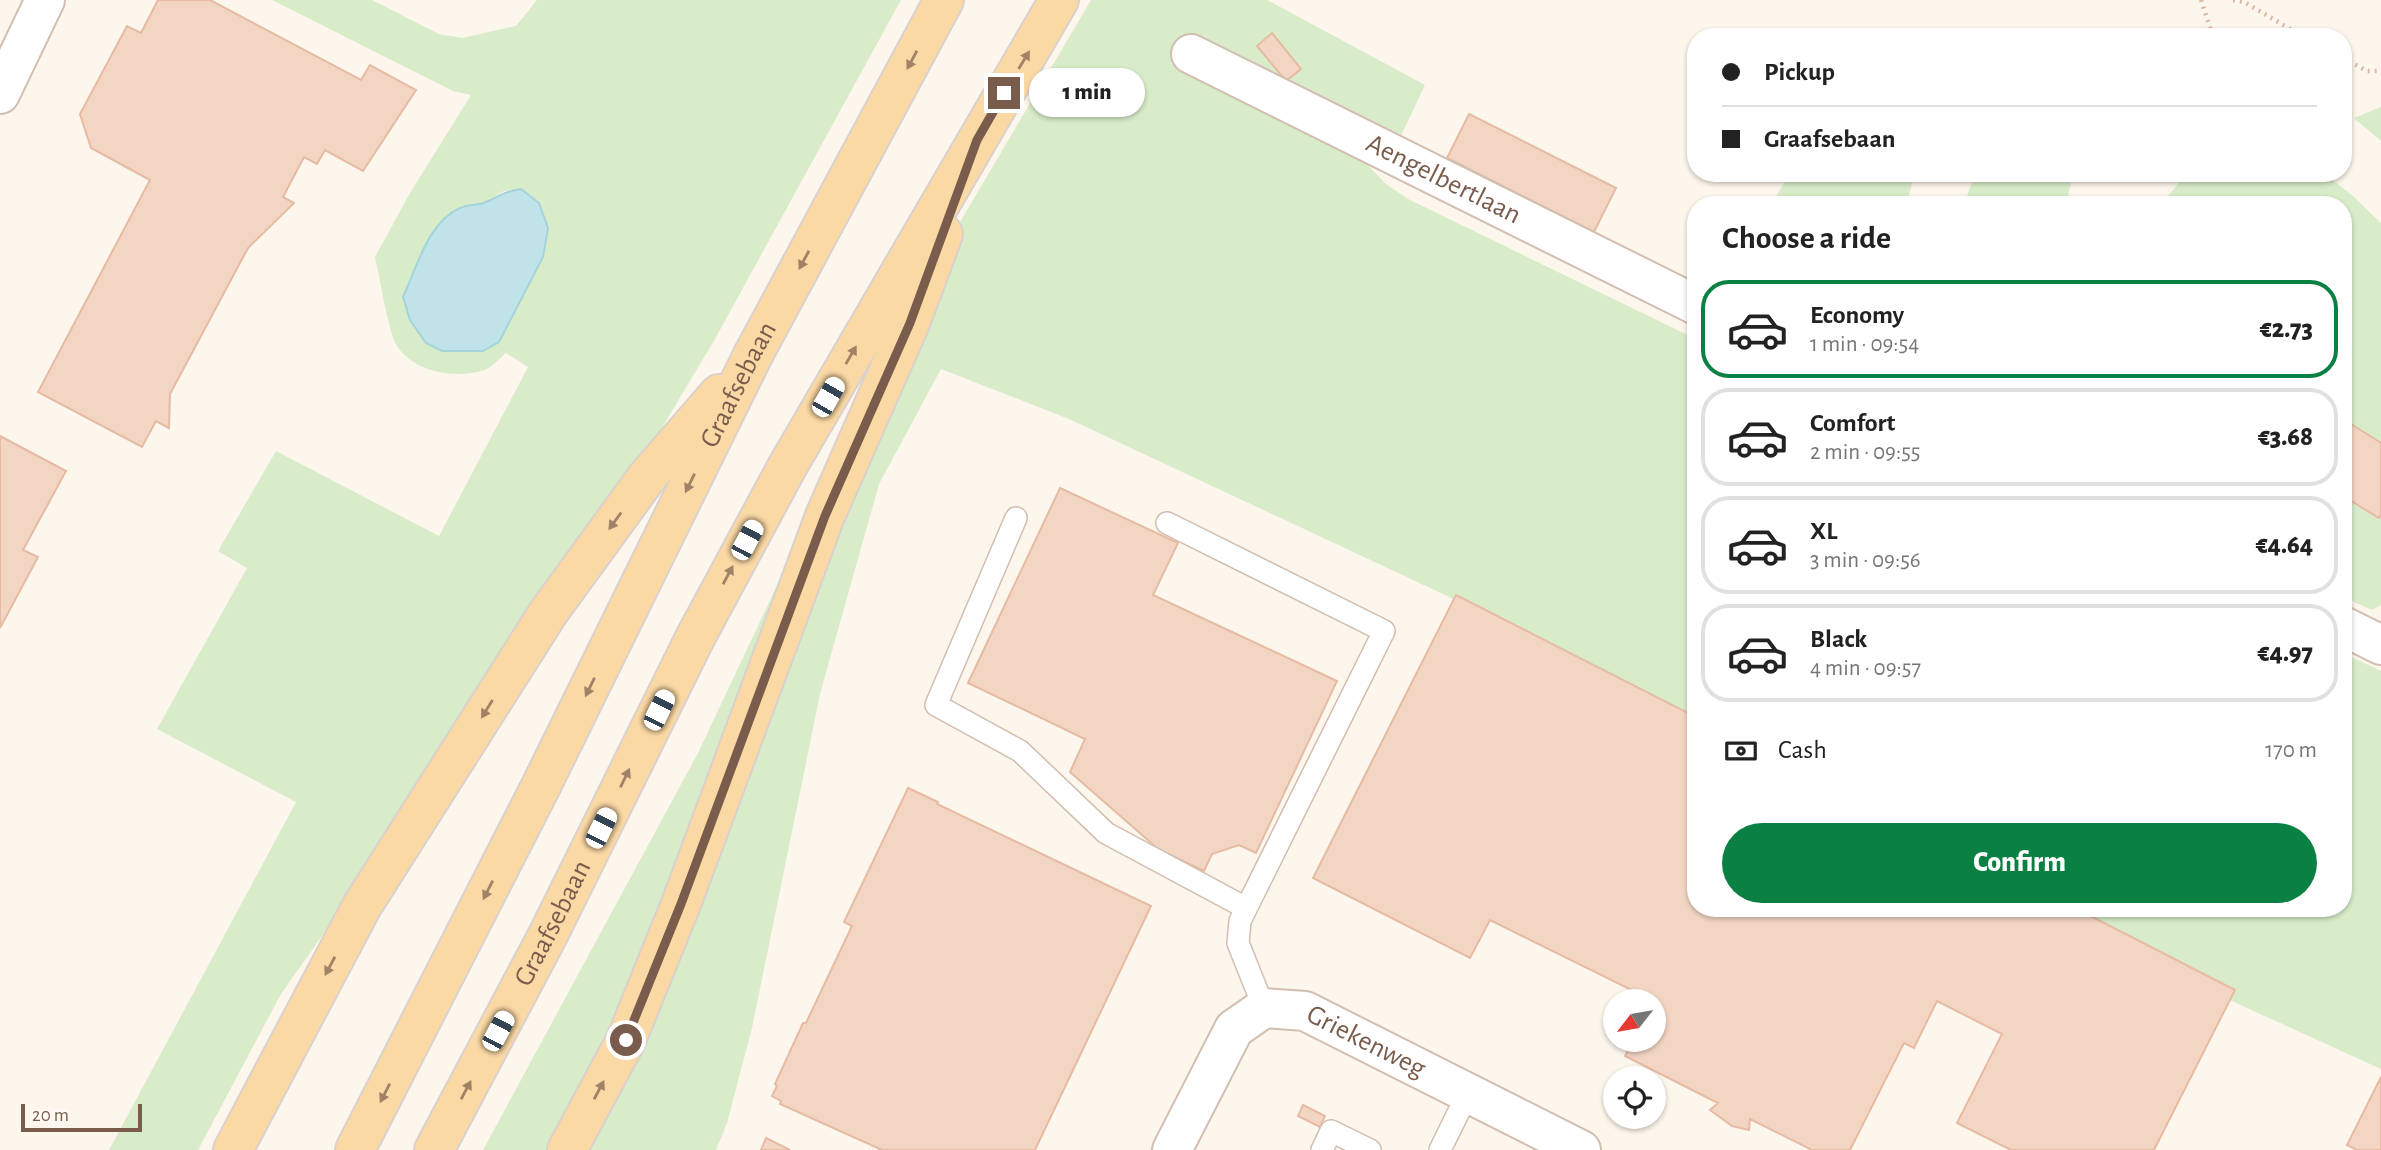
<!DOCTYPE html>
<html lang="en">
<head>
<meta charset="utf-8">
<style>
  :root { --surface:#fff; --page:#f2f2f2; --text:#222; --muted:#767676; --line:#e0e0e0; --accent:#0b8043 }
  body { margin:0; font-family:"Alegreya Sans",sans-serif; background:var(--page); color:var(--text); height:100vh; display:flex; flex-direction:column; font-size:26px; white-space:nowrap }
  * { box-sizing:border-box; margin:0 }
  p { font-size:23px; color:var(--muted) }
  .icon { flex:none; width:38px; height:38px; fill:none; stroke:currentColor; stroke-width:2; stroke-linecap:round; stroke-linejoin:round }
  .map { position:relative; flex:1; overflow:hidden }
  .side { position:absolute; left:1687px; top:196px; width:665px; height:721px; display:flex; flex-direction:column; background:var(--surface); border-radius:28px; box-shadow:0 2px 5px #0004 }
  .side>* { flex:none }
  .guide { position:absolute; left:1687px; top:28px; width:665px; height:154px; border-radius:28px; box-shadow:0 2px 5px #0004; display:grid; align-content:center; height:154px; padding:0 35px; background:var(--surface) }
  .needle { width:46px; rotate:239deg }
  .controls { position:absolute; left:1603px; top:989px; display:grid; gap:14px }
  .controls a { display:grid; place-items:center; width:63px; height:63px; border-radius:50%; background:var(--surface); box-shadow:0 2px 5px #0004; font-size:35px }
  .scale { position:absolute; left:21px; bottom:18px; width:121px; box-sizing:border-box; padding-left:7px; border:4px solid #7a5c4d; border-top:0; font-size:19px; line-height:24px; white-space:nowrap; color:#7a5c4d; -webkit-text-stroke:5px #fffaf3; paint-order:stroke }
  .end { position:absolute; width:32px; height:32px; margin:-16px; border:9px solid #7a5c4d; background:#fff; box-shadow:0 0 0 4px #fff }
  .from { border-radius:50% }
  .bubble { position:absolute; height:49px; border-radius:24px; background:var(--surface); box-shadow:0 2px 5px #0004; font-size:23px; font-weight:800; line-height:49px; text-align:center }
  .car { position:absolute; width:21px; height:42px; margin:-21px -10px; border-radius:9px; box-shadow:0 0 5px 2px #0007; background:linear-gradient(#fff 24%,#345 0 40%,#fff 0 76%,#345 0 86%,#fff 0) }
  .guide b { display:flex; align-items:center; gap:24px; height:66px; font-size:26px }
  .guide b+b { border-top:2px solid var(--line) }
  .guide i { width:18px; height:18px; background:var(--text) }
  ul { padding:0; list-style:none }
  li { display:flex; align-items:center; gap:21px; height:98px; margin:0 14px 10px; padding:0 21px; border:4px solid var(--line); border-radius:28px }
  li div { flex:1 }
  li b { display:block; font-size:26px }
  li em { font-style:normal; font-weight:800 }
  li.current { border-color:var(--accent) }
  li>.icon { width:63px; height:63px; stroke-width:1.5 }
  h2 { padding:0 35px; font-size:32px; line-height:84px }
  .pay { display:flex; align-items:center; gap:18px; height:77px; padding:0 35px; font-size:26px }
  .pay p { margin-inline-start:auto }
  .action { display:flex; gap:14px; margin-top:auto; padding:14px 35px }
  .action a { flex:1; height:80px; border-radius:42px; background:var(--accent); color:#fff; font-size:28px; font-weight:800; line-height:80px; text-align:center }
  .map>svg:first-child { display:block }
</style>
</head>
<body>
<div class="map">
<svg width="2381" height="1150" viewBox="0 0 2381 1150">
  <rect width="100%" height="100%" fill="#fdf6ec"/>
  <!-- green -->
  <path fill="#d8ecc9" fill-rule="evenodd" d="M 272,0 L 372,0 L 439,34 L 462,38 L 516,26 L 537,0 L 901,0 L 715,339 L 623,493 L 382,851 L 281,994 L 198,1150 L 109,1150 L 296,802 L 157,729 L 247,568 L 218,551 L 276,451 L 439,536 L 528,367 L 506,353 C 500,358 492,367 485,370 C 455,379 415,373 397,346 C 389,334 379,274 375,257 L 410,193 L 471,95 L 453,91 ZM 521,189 L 426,343 L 463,206 L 485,203 L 504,191 Z
    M 1091,0 L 1267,0 L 1425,85 L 1398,142 L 1185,35 L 1171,63 L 1342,148 L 1364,161 L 1386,184 L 1408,199 L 1696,339 L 1696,725 L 1445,595 L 1069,419 L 941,369 L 879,484 L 820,694 L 752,1028 L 727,1123 L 716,1150 L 483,1150 L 698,753 L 822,490 L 947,244 Z
    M 2381,107 L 2381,141 L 2354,118 Z
    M 1790,173 L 1915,173 L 1906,205 L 1771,205 Z
    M 1975,173 L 2073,173 L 2066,205 L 1964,205 Z
    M 2189,173 L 2324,173 L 2354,197 L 2381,223 L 2381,605 L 2372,610 L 2343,597 L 2343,205 L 2161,205 L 2181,180 Z
    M 2343,653 L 2381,671 L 2381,1069 L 2223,997 L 2050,908 L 2343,908 Z"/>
  <!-- water -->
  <path fill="#bfe3e8" stroke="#a5d3da" stroke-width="2" d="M 521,189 L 539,203 L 548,228 L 543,257 L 499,342 L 483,351 L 442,351 L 426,343 L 410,320 L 403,297 C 417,267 428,222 460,208 C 468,204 478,206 486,202 C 502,195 503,192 521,189 Z"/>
  <!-- building -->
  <path fill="#f3d5c3" stroke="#e6bba3" stroke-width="2" d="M 158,0 L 210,0 L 361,80 L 370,65 L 416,90 L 363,171 L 325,150 L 317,164 L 304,157 L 283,197 L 294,203 L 248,248 L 170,394 L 169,428 L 156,421 L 142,447 L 38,392 L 150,180 L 91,148 L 80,114 L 127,26 L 141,33 Z
    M 1272,33 L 1301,69 L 1286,81 L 1257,46 Z
    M 1469,114 L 1616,188 L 1594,232 L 1447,158 Z
    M 2343,419 L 2381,443 L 2381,514 L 2379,518 L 2343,496 Z
    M 0,436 L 66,471 L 23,550 L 38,557 L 0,628 Z
    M 1060,488 L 1178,543 L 1153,595 L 1337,681 L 1256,853 L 1239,845 L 1212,854 L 1204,871 L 1158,849 L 1070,772 L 1085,739 L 968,683 Z
    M 1456,595 L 1696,717 L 1696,908 L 2075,908 L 2235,990 L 2154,1150 L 2011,1150 L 1957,1123 L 2002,1034 L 1937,1001 L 1914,1048 L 1904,1043 L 1850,1150 L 1812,1150 L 1750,1119 L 1749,1130 L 1732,1126 L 1710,1110 L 1718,1103 L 1625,1056 L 1634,1040 L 1654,1040 L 1654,1001 L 1490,920 L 1470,958 L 1313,878 Z
    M 908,788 L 938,802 L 937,804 L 1151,906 L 1035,1150 L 882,1150 L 780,1104 L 781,1101 L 772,1096 L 777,1086 L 775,1084 L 803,1023 L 806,1023 L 852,926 L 844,922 Z
    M 2381,1077 L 2381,1150 L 2357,1150 L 2347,1145 Z
    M 1303,1105 L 1325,1116 L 1320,1127 L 1298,1116 Z
    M 766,1138 L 790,1150 L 761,1150 Z"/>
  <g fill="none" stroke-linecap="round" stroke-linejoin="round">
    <!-- lane casing -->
    <g stroke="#d1beb0" stroke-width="24">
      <path id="lane" d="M 1016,518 L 936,705 L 1020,751 L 1106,833 L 1246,908
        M 1167,523 L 1384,631 L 1240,921 L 1238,943 L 1264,1008
        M 1322,1150 L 1331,1131 L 1370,1150
        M 1440,1150 L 1468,1093"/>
    </g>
    <!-- street casing -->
    <g stroke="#d1beb0" stroke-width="42">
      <g id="street">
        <path id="s1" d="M 1191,54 L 1696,305"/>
        <path d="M 0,94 L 45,0"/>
        <path d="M 2343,626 L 2381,645"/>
        <path id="s2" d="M 1172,1150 L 1234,1029 L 1264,1008 L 1305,1011 L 1581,1150"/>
      </g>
    </g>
    <!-- primary casing -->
    <g stroke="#dad1cd" stroke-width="42">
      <g id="primary">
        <path d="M 233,1150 L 362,906 L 548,613 L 647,477 L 719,394"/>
        <path id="s3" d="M 355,1150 L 541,786 L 753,355 L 944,0"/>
        <path id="s4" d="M 434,1150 L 548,935 L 695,638 L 787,467 L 1059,0"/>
        <path d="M 567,1150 L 626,1040 L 681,904 L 825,516 L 910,323 L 943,234"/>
      </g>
    </g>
    <!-- path -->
    <path stroke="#d9b8a5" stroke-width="4.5" stroke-dasharray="2 5" stroke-linecap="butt" d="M 2201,0 L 2213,37
      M 2233,0 L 2244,2 L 2304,37
      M 2343,58 L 2367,71 L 2381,71"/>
    <!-- lane -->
    <use href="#lane" stroke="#fff" stroke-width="21"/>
    <!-- street -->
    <use href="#street" stroke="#fff" stroke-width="38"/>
    <!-- primary -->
    <use href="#primary" stroke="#fbd9a5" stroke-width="38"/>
  </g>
  <!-- one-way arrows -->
  <defs><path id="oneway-solid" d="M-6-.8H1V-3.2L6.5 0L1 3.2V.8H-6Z" transform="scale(1.75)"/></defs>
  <g fill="#a18267">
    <use href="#oneway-solid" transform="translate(912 60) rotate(118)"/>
    <use href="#oneway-solid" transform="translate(1024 60) rotate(-59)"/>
    <use href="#oneway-solid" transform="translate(804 260) rotate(118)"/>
    <use href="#oneway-solid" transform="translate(851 355) rotate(-60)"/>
    <use href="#oneway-solid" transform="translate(690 483) rotate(116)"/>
    <use href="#oneway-solid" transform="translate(615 521) rotate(126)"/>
    <use href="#oneway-solid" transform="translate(728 575) rotate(-62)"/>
    <use href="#oneway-solid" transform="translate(590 687) rotate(116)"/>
    <use href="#oneway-solid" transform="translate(487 709) rotate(122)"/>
    <use href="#oneway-solid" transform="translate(625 778) rotate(-64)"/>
    <use href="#oneway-solid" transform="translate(488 890) rotate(117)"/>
    <use href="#oneway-solid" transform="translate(330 966) rotate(118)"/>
    <use href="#oneway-solid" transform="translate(466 1090) rotate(-62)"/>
    <use href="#oneway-solid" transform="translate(599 1090) rotate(-62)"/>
    <use href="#oneway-solid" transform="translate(385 1093) rotate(117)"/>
  </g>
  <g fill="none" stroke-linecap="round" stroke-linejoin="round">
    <!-- route -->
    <path stroke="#7a5c4d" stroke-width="9" d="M 626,1040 L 681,904 L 825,516 L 910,323 L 977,140 L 1004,93"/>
  </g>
  <g text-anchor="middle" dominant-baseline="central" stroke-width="6" stroke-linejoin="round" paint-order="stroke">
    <!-- street labels -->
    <g font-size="28" fill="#7a5c4d" stroke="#fffaf3">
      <text stroke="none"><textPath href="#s1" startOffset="282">Aengelbertlaan</textPath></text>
      <text stroke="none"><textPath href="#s3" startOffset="856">Graafsebaan</textPath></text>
      <text stroke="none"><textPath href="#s4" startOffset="256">Graafsebaan</textPath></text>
      <text stroke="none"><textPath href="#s2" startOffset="282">Griekenweg</textPath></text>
    </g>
  </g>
</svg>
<div class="controls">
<a><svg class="needle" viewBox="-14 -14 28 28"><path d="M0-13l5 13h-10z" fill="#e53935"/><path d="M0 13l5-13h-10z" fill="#767676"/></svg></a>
<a><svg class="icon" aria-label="locate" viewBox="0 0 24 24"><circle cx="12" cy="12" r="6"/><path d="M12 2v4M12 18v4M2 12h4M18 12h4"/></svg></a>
</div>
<div class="scale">20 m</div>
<i class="end from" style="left:626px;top:1040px"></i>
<i class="end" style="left:1004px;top:93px"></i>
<div class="bubble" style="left:1029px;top:68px;width:116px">1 min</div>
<i class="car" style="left:828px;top:397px;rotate:30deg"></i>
<i class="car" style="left:747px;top:540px;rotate:28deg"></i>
<i class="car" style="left:659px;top:710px;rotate:26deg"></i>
<i class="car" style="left:601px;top:828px;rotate:26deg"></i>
<i class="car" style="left:498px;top:1031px;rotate:28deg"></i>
<div class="guide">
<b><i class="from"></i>Pickup</b>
<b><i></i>Graafsebaan</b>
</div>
<section class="side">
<h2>Choose a ride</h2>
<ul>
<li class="current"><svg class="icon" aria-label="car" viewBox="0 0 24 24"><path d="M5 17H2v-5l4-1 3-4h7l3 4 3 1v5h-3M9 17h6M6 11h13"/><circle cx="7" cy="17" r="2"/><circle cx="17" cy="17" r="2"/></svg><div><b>Economy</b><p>1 min · 09:54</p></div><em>€2.73</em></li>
<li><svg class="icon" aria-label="car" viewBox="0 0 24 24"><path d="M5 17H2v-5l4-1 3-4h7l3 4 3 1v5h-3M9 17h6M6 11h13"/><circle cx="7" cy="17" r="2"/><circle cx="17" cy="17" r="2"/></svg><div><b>Comfort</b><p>2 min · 09:55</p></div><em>€3.68</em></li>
<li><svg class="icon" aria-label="car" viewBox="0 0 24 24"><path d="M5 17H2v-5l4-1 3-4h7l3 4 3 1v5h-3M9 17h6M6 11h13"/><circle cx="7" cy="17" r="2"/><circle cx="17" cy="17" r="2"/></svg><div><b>XL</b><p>3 min · 09:56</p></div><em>€4.64</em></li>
<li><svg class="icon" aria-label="car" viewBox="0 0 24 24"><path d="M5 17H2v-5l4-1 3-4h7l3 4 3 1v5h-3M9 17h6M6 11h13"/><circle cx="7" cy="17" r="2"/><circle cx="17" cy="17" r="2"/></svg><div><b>Black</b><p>4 min · 09:57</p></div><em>€4.97</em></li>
</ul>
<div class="pay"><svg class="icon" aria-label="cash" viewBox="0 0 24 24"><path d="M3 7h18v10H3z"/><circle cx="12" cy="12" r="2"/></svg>Cash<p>170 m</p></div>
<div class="action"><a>Confirm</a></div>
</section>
</div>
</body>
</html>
